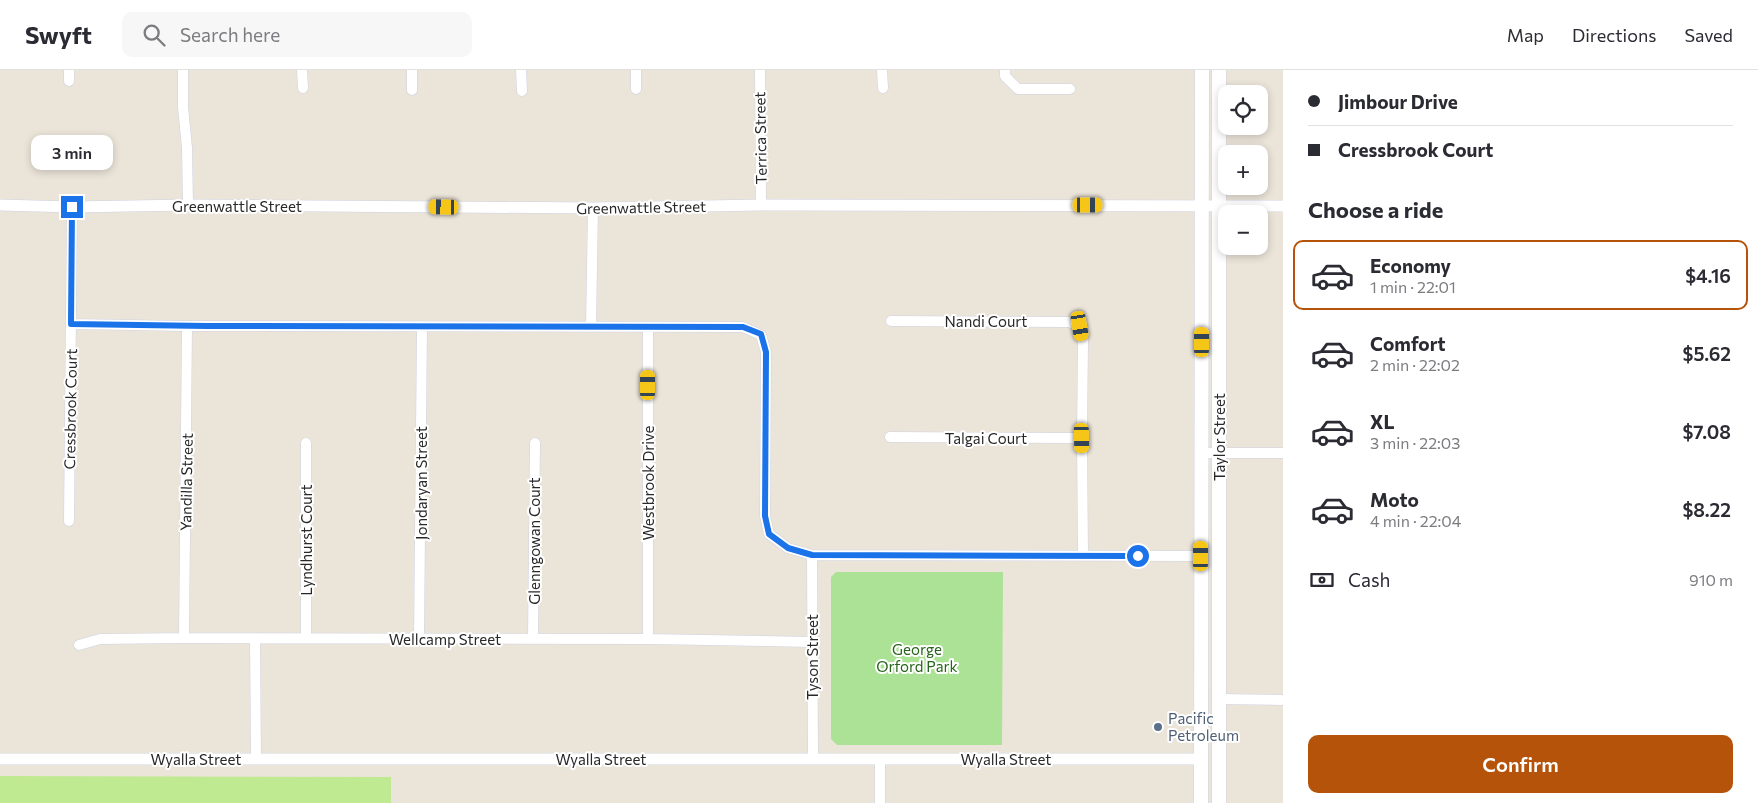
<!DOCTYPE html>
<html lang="en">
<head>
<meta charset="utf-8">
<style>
  :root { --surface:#fff; --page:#f7f7f7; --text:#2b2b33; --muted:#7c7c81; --line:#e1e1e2; --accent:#b45309 }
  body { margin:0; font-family:Commissioner,sans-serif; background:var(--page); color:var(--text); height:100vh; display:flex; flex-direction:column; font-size:19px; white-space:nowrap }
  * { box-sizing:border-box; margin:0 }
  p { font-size:16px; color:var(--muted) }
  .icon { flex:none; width:28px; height:28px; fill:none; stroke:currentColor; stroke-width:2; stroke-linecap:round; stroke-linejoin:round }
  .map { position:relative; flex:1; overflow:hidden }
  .side { display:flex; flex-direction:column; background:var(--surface); width:475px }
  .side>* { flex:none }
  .top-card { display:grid; align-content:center; height:110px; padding:0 25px; background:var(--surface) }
  .controls { position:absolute; left:1218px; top:15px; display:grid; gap:10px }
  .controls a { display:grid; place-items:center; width:50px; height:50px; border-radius:10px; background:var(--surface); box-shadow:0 2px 8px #0003; font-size:25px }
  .end { position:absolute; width:22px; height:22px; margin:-11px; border:6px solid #1a73e8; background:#fff; box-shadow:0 0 0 2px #fff }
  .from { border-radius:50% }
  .bubble { position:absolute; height:35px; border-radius:10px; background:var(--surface); box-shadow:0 2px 8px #0003; font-size:16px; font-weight:600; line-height:35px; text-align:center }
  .car { position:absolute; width:15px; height:30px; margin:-15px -8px; border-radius:6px; box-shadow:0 0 4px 1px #0007; background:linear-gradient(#f5c518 24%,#345 0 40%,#f5c518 0 76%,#345 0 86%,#f5c518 0) }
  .top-card b { display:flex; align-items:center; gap:18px; height:48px; font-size:19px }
  .top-card b+b { border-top:1px solid var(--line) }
  .top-card i { width:12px; height:12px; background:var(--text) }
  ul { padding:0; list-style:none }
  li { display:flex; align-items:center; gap:15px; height:70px; margin:0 10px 8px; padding:0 15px; border:2px solid transparent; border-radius:10px }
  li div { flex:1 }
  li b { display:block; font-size:19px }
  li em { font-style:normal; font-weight:600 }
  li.selected { border-color:var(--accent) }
  li>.icon { width:45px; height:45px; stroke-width:1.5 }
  h2 { padding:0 25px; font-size:22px; line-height:60px }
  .pay { display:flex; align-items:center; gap:12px; height:55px; padding:0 25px; font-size:19px }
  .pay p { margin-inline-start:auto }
  .primary-button { display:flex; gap:10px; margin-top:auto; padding:10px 25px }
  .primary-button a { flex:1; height:58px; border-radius:10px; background:var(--accent); color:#fff; font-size:20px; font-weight:600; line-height:58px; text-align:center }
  header { display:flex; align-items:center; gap:30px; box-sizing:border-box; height:70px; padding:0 25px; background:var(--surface); border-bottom:1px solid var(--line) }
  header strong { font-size:24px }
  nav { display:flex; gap:28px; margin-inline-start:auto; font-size:18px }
  .search { width:350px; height:45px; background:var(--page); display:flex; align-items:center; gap:12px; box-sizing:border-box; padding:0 18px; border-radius:10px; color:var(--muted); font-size:19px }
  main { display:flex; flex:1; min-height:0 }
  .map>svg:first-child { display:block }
</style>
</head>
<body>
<header>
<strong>Swyft</strong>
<div class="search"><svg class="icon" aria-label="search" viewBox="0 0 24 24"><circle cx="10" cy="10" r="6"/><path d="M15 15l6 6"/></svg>Search here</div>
<nav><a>Map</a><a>Directions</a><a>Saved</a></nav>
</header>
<main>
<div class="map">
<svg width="1283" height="733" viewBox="0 0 1283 733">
  <rect width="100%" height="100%" fill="#ebe4d9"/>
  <!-- green -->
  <path fill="#ace295" d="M 836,502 L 1003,502 L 1002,675 L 837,675 L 831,669 L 831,507 Z"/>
  <!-- pitch -->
  <path fill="#c0ea91" d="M 0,706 L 391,707 L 391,733 L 0,733 Z"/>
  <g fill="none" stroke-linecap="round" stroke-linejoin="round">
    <!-- minor casing -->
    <g stroke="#cfd2e1" stroke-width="11">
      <path id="minor" d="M 69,0 L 69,11
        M 183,0 L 183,37 L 187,78 L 188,135
        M 302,0 L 303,18
        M 412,0 L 412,20
        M 521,0 L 522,21
        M 636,0 L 636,19
        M 760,0 L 761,135
        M 882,0 L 883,18
        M 1005,0 L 1005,6 L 1018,19 L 1070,19
        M 891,251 L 1069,252 L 1080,256 L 1083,271 L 1082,368 L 1083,485
        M 71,254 L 187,256 L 743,257 L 761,265 L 766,282 L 765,446 L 769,464 L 788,478 L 812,485 L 1201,486
        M 591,256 L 593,138
        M 890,367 L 1082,368
        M 306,373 L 306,567
        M 1201,383 L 1283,383
        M 69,451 L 72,137
        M 812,485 L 813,689
        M 184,568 L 187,256
        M 255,569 L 256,689
        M 419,569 L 422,257
        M 533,569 L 535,373
        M 648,569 L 648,257
        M 79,575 L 100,569 L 184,568 L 648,569 L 812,572
        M 1220,629 L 1283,630
        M 880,733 L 880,689"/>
    </g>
    <!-- tertiary casing -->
    <g stroke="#cfd2e1" stroke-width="12">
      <path id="tertiary" d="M 0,135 L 72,137 L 188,135 L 593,138 L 761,135 L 1283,136
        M 0,689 L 1201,689"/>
    </g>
    <!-- secondary casing -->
    <g stroke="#cfd2e1" stroke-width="15">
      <path id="secondary" d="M 1219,0 L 1219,733
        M 1201,733 L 1202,0"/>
    </g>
    <!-- minor -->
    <use href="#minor" stroke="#fff" stroke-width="10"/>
    <!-- tertiary -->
    <use href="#tertiary" stroke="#fff" stroke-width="11"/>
    <!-- secondary -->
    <use href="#secondary" stroke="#fff" stroke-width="14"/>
  </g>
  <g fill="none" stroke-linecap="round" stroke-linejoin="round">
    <!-- route -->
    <path stroke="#1a73e8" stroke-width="6" d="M 72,137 L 71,254 L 207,256 L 743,257 L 761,264 L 766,282 L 765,446 L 769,464 L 788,478 L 812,485 L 1138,486"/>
  </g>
  <!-- markers -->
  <circle fill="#5c6f8a" stroke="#fff" stroke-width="2" cx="1158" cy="657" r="5"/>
  <g text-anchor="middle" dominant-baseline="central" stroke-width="4" stroke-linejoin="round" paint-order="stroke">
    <!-- street labels -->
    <g font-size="15" fill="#282828" stroke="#fff">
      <text transform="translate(760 68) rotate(-91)">Terrica Street</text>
      <text x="237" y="136">Greenwattle Street</text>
      <text transform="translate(641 137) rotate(-1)">Greenwattle Street</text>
      <text x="986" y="251">Nandi Court</text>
      <text transform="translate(70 339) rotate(-89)">Cressbrook Court</text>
      <text transform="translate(1219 367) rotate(-90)">Taylor Street</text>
      <text x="986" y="368">Talgai Court</text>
      <text transform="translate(186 412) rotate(-89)">Yandilla Street</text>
      <text transform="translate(421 413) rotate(-90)">Jondaryan Street</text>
      <text transform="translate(648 413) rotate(-90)">Westbrook Drive</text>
      <text transform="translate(306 470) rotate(-90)">Lyndhurst Court</text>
      <text transform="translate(534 471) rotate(-90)">Glenngowan Court</text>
      <text x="445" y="569">Wellcamp Street</text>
      <text transform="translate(812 587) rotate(-90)">Tyson Street</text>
      <text x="196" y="689">Wyalla Street</text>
      <text x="601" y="689">Wyalla Street</text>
      <text x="1006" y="689">Wyalla Street</text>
    </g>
    <!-- park labels -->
    <g font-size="15" fill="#266419" stroke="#fff">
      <text x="917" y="579">George<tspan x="917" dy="17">Orford Park</tspan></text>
    </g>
    <!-- service labels -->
    <g font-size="15" fill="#4e5e75" stroke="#fff" text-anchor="start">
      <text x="1168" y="648">Pacific<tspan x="1168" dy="17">Petroleum</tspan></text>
    </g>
  </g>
</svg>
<div class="controls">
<a><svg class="icon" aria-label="locate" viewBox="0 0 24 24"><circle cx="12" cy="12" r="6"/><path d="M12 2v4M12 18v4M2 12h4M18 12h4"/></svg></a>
<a>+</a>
<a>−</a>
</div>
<i class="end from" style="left:1138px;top:486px"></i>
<i class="end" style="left:72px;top:137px"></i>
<div class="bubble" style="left:31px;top:65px;width:82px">3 min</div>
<i class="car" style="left:1088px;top:135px;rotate:90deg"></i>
<i class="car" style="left:444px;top:137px;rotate:271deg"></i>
<i class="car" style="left:1080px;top:256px;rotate:170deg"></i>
<i class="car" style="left:1202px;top:272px;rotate:0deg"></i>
<i class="car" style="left:648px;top:315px;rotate:0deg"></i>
<i class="car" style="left:1082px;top:368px;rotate:179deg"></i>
<i class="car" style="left:1201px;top:486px;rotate:0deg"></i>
</div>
<section class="side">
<div class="top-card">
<b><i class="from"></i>Jimbour Drive</b>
<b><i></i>Cressbrook Court</b>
</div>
<h2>Choose a ride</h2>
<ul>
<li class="selected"><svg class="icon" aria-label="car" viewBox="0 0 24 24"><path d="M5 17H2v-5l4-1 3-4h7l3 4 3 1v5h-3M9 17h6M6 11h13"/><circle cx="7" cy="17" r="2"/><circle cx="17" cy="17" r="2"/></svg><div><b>Economy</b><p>1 min · 22:01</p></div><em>$4.16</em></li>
<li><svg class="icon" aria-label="car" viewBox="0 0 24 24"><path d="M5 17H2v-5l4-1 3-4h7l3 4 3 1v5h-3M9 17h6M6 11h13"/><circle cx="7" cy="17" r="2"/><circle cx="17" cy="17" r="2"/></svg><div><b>Comfort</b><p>2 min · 22:02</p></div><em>$5.62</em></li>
<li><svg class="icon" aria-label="car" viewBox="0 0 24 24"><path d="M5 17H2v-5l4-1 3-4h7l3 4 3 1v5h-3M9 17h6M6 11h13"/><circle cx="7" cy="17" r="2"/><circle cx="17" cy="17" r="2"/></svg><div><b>XL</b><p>3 min · 22:03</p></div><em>$7.08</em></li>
<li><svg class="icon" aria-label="car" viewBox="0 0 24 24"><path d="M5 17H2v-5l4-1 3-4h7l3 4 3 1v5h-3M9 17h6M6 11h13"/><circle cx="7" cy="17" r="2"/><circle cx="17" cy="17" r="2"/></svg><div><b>Moto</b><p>4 min · 22:04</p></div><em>$8.22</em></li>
</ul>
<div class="pay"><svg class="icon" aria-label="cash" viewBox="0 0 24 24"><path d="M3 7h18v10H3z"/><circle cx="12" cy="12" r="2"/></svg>Cash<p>910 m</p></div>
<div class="primary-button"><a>Confirm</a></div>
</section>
</main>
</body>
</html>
